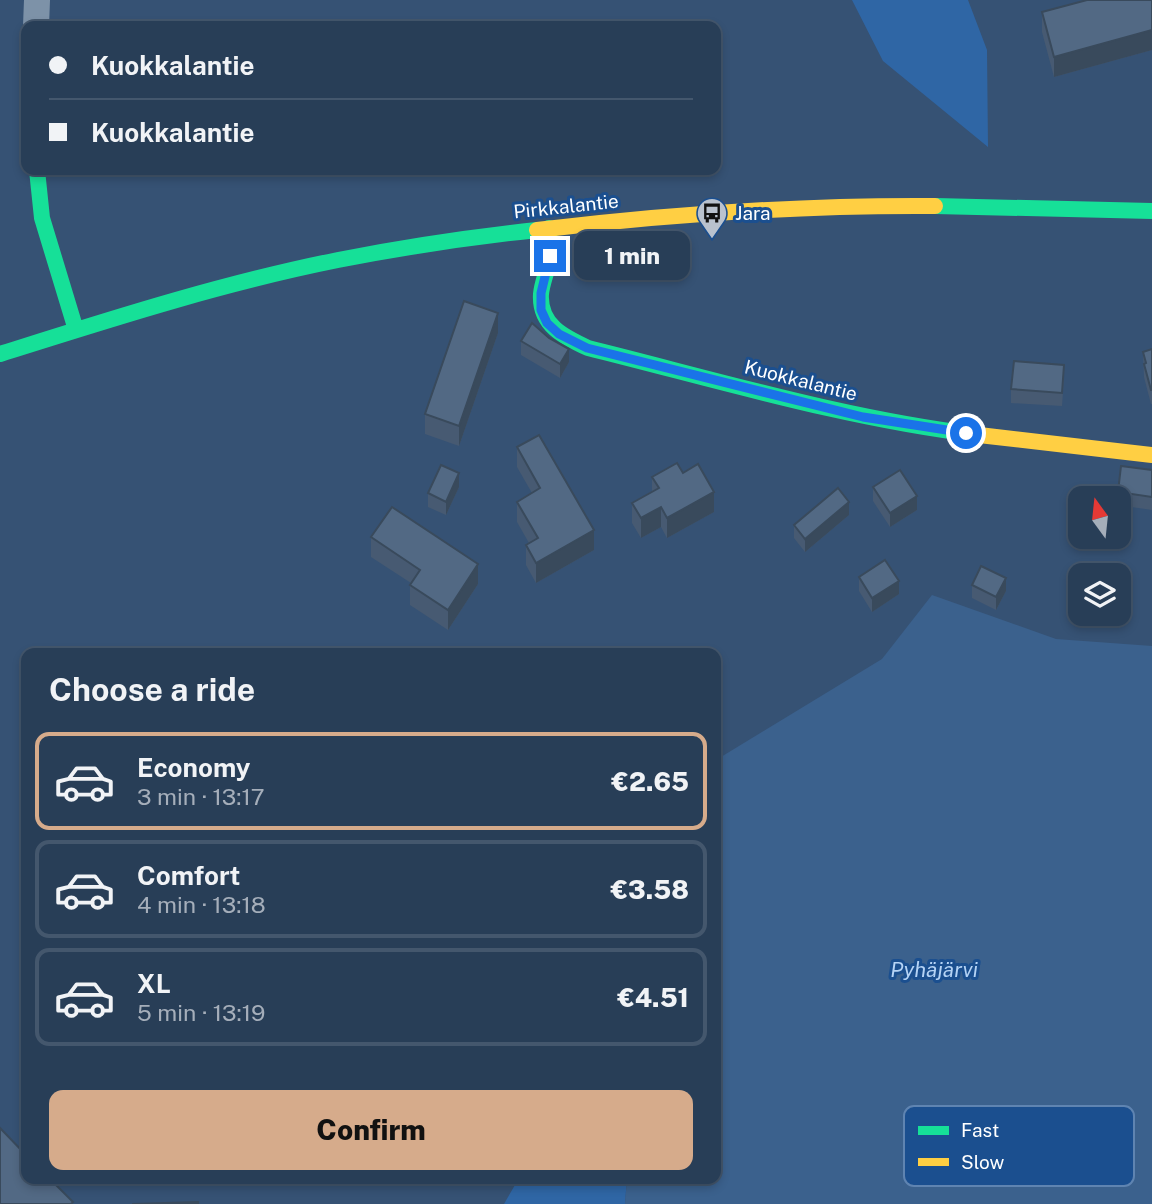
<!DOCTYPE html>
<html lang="en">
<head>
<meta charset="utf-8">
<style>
  :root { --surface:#283e57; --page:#344961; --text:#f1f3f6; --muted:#a5aeba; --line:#44576d; --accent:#d6ab8b }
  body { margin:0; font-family:"Public Sans",sans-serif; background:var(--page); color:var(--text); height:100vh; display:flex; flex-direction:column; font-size:26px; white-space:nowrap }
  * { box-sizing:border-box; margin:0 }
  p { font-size:23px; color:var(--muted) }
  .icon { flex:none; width:38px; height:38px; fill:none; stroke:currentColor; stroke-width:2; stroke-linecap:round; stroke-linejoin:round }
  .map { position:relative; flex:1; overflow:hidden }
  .side { position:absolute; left:21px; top:648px; width:700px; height:536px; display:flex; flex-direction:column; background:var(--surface); border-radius:14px; box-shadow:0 4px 10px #0003,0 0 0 2px var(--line) }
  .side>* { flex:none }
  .top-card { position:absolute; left:21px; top:21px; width:700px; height:154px; border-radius:14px; box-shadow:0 4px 10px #0003,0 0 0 2px var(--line); display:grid; align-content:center; height:154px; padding:0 28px; background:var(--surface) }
  .needle { width:46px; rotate:345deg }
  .fabs { position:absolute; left:1068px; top:486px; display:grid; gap:14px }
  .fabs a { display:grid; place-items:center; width:63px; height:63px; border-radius:14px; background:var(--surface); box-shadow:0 4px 10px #0003,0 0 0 2px var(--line); font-size:35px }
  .end { position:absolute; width:32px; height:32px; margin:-16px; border:9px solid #1a73e8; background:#fff; box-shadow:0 0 0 4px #fff }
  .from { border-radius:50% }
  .bubble { position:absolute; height:49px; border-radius:14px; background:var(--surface); box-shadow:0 4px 10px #0003,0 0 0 2px var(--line); font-size:23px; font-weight:800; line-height:49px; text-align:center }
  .top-card b { display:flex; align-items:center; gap:24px; height:66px; font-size:26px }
  .top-card b+b { border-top:2px solid var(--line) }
  .top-card i { width:18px; height:18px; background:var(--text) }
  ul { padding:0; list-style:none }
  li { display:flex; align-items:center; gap:21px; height:98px; margin:0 14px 10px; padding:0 14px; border:4px solid var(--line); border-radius:14px }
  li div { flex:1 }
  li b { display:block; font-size:26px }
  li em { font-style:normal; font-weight:800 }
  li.selected { border-color:var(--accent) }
  li>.icon { width:63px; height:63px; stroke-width:1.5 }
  h2 { padding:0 28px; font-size:32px; line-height:84px }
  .action { display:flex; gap:14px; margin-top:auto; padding:14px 28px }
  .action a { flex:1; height:80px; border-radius:14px; background:var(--accent); color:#111; font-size:28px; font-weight:800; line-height:80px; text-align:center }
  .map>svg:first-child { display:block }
</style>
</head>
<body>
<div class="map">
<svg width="1152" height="1204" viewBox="0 0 1152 1204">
  <rect width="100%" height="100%" fill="#365274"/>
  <!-- green -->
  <path fill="#2f66a5" d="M 852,0 L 968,0 L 987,50 L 988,147 L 883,61 Z
    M 519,1178 L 627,1178 L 625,1204 L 504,1204 Z"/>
  <!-- water -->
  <path fill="#3b618d" d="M 932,595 L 1056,639 L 1152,646 L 1152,1204 L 625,1204 L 627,1178 L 716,1178 L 716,760 L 882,659 Z"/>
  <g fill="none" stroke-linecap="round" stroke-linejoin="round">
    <!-- street -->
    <path stroke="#7d92a8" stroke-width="26" d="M 36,26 L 37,0"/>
    <!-- fast -->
    <path stroke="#16e098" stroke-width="16" d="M 37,170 L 42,218 L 76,330
      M 935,206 L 1152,211
      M 549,228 C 549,239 551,250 549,261 C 547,272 542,283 541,294 C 539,325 564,337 588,348 C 717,380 846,419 979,435
      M 0,354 C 111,319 223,283 338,260 C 404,247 471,237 537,230"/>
    <!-- slow -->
    <path stroke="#ffcf43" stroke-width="16" d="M 537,230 C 670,214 802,205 935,206
      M 979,435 L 1152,455"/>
  </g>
  <!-- wall -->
  <path fill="#475a72" d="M 1152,0 L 1152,50 L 1054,77 L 1042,32 L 1042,12 Z
    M 498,333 L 459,446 L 425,434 L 425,414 Z
    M 549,338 L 569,362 L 560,378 L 521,355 L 521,341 Z
    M 1152,349 L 1152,404 L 1151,404 L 1144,377 L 1143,352 Z
    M 1064,378 L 1062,406 L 1011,403 L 1011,389 Z
    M 517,447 L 594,550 L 536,583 L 526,565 L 526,545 L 529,543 L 517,522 L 517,502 L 532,493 L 517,467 Z
    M 1152,470 L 1152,510 L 1118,505 L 1118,492 Z
    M 683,473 L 714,512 L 667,538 L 661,527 L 641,538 L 632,523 L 632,503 L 652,491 L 652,477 Z
    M 459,487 L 446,515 L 428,507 L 428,493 Z
    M 873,487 L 917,510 L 890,527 L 873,501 Z
    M 849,515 L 805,552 L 794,538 L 794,525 Z
    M 371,537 L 478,584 L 448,630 L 410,605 L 410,585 L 411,583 L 371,557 Z
    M 859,577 L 899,594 L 872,612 L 859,591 Z
    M 972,585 L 1006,591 L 996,610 L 972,598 Z"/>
  <!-- shaded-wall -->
  <path fill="#394a5c" d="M 1152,30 L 1152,50 L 1054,77 L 1054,57 Z
    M 498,313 L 498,333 L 459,446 L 459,426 Z
    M 569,349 L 569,362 L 560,378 L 560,364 Z
    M 459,473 L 459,487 L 446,515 L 446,502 Z
    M 714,492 L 714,512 L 667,538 L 667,518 Z
    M 917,496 L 917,510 L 890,527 L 890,513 Z
    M 849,502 L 849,515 L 805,552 L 805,539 Z
    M 661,507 L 661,527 L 641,538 L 641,518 Z
    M 594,530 L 594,550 L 536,583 L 536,563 Z
    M 478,564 L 478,584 L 448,630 L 448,610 Z
    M 1006,578 L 1006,591 L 996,610 L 996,597 Z
    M 899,581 L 899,594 L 872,612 L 872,598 Z"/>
  <!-- building -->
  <path fill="#526984" stroke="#394a5c" stroke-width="2" d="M 1087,0 L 1152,0 L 1152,30 L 1054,57 L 1042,12 Z
    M 464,301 L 498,313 L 459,426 L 425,414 Z
    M 532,323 L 549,338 L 569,349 L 560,364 L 521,341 Z
    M 1152,349 L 1152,390 L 1151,390 L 1144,364 L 1146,363 L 1143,352 Z
    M 1014,361 L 1064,365 L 1062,393 L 1011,389 Z
    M 539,435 L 594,530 L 536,563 L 526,545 L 538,538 L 517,502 L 540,488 L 517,447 Z
    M 677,463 L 683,473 L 698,464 L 714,492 L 667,518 L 661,507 L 641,518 L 632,503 L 659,488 L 652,477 Z
    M 441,465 L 459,473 L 446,502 L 428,493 Z
    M 1121,466 L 1152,470 L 1152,497 L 1118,492 Z
    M 900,470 L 917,496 L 890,513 L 873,487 Z
    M 838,488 L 849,502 L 805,539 L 794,525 Z
    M 392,507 L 478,564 L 448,610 L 410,585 L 420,570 L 371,537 Z
    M 885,560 L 899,581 L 872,598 L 859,577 Z
    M 981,566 L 1006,578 L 996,597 L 972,585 Z
    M 0,1128 L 26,1155 L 26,1178 L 49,1178 L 73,1202 L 71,1204 L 0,1204 Z
    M 198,1202 L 198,1204 L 132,1204 Z"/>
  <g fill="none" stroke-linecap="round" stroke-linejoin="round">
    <!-- route -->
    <path stroke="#1a73e8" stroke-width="9" d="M 550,256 L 541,293 L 541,310 L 547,323 L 559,334 L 587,348 L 863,417 L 966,433"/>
  </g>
  <!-- icons -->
  <defs>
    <g id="bus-pin" transform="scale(1.575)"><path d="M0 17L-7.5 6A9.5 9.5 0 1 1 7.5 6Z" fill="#b9c2ce" stroke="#1b4f8f"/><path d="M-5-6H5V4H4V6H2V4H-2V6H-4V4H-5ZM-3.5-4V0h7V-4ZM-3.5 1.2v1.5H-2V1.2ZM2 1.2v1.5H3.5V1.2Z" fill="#111"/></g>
  </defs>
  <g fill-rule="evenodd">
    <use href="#bus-pin" x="712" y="213"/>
  </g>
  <g text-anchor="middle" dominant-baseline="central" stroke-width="6" stroke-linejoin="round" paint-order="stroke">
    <!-- street labels -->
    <g font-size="19" fill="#fff" stroke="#1b4f8f">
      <text transform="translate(566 206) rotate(-6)">Pirkkalantie</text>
      <text transform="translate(801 380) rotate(14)">Kuokkalantie</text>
    </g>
    <!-- poi labels -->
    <g font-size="19" fill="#fff" stroke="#1b4f8f" text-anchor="start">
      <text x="735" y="213">Jara</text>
    </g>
    <!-- water labels -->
    <g font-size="21" font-style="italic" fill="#b5d3f5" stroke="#1b4f8f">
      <text x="934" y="969">Pyhäjärvi</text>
    </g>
  </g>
  <!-- legend -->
  <rect x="904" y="1106" width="230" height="80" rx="10" fill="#1b4f8f" stroke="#5f84b1" stroke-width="2"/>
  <rect x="918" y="1126" width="31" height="9" fill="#16e098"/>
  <rect x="918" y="1158" width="31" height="8" fill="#ffcf43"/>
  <g font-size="19" fill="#fff">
    <text x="961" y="1137">Fast</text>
    <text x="961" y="1169">Slow</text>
  </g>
</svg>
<div class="fabs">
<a><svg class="needle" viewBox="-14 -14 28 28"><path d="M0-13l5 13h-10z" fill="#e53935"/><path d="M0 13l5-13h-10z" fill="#a5aeba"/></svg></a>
<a><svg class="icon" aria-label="layers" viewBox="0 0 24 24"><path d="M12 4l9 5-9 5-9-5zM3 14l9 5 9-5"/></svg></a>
</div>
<i class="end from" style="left:966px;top:433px"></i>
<i class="end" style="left:550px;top:256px"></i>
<div class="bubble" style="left:574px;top:231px;width:116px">1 min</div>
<div class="top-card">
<b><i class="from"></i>Kuokkalantie</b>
<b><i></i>Kuokkalantie</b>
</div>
<section class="side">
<h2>Choose a ride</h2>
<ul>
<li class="selected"><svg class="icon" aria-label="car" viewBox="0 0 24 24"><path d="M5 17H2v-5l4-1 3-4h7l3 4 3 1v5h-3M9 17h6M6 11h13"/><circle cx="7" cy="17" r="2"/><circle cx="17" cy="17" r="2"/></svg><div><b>Economy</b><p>3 min · 13:17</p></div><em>€2.65</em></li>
<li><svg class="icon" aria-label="car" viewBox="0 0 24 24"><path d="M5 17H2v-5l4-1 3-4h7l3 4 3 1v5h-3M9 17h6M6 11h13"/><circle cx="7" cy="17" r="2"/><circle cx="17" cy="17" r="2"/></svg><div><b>Comfort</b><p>4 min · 13:18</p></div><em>€3.58</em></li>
<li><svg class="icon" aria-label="car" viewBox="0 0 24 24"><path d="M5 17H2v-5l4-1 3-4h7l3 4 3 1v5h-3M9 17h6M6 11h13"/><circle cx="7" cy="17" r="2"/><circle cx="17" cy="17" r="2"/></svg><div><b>XL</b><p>5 min · 13:19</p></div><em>€4.51</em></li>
</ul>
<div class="action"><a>Confirm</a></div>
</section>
</div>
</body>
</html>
